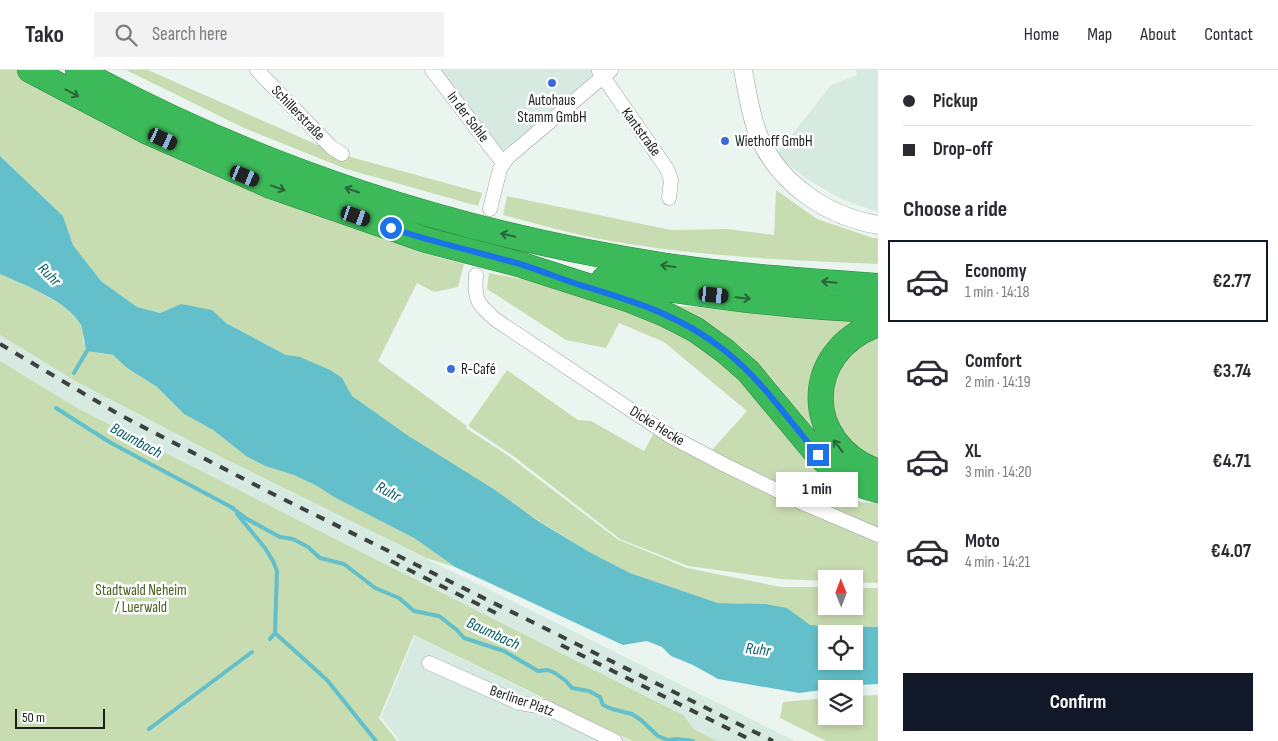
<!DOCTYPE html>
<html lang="en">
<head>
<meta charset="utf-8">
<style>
  :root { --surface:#fff; --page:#f2f2f3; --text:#2b2b33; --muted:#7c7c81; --line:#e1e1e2; --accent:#111827 }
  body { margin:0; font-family:"Sofia Sans Condensed",sans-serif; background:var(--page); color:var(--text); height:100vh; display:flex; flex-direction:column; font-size:19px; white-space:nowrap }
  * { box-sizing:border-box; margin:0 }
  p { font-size:16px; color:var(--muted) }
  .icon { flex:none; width:28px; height:28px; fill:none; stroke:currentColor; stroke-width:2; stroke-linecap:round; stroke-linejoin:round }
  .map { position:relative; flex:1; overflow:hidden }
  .details { display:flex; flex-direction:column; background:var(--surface); width:400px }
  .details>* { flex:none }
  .top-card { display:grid; align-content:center; height:110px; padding:0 25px; background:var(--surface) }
  .needle { width:32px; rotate:359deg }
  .tools { position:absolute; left:818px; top:500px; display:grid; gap:10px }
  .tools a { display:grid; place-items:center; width:45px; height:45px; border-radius:0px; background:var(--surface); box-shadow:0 2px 8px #0003; font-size:25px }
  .scale { position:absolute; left:15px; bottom:12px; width:90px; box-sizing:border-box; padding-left:5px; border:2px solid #1b1f1d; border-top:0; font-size:14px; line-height:18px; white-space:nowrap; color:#1b1f1d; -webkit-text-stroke:4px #fff; paint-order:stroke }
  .end { position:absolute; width:22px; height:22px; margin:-11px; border:6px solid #1a73e8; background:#fff; box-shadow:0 0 0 2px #fff }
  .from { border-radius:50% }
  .bubble { position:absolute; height:35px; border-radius:0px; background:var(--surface); box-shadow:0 2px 8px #0003; font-size:16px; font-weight:700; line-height:35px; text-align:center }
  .car { position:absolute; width:15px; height:30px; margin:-15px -8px; border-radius:6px; box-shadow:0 0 4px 1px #0007; background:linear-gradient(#222 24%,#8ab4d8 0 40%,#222 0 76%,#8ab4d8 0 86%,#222 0) }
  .top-card b { display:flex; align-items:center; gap:18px; height:48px; font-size:19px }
  .top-card b+b { border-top:1px solid var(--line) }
  .top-card i { width:12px; height:12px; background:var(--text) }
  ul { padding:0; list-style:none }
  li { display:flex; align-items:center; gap:15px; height:82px; margin:0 10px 8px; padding:0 15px; border:2px solid transparent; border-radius:0px }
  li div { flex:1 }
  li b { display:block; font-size:19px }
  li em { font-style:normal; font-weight:700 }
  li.on { border-color:var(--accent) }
  li>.icon { width:45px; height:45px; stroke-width:1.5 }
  h2 { padding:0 25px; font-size:22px; line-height:60px }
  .primary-button { display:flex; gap:10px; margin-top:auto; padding:10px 25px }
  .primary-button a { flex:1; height:58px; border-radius:0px; background:var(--accent); color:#fff; font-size:20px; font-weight:700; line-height:58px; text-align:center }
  header { display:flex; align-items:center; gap:30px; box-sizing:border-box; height:70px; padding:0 25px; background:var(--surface); border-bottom:1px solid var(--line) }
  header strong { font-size:24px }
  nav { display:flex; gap:28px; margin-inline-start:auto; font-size:18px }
  .search { width:350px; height:45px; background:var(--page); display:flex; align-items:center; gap:12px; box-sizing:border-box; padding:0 18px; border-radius:0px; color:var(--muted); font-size:19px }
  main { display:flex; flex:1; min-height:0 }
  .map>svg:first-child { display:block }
</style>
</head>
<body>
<header>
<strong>Tako</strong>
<div class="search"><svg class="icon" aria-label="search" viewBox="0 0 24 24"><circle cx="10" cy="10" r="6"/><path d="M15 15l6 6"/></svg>Search here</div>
<nav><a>Home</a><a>Map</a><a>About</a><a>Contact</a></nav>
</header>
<main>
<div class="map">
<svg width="878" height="671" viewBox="0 0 878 671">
  <rect width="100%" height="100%" fill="#eaf5f0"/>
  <!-- built -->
  <path fill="#d6eae1" d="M 439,0 L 601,0 L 502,82 Z
    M 856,0 L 878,0 L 878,142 L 841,129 L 807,109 L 776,85 L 831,15 L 857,5 Z
    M 0,265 L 75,311 L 221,387 L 795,671 L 717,671 L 694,659 L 683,645 L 79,339 L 0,291 Z
    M 415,566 L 630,671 L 400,671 L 381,647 Z"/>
  <!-- green -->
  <path fill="#c8dcb1" d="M 0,0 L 19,0 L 246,117 L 430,185 L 464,194 L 458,217 L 434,222 L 417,213 L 378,291 L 467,356 L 466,358 L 510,387 L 617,469 L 687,498 L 781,517 L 826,517 L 826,536 L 854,536 L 854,518 L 878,518 L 878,557 L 810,555 L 741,533 L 718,533 L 630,503 L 591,483 L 539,451 L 495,421 L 430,381 L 286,285 L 226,253 L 181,234 L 160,243 L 137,237 L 101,211 L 73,175 L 63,146 L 0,86 Z
    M 126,0 L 148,0 L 336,83 L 482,123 L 478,136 L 346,99 L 244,58 Z
    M 776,120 L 817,149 L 873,168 L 878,168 L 878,194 C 783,190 688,186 595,168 C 564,162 533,153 503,145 L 507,126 L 671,160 L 727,159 L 774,165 Z
    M 489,203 L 554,215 L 667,256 L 725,290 L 815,398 L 860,432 L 878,433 L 878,513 L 854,512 L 854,509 L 826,509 L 826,511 L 781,509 L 688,496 L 620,469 L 512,385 L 468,356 L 507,300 L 578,350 L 591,351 L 644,381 L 655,361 L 711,381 L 747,341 L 664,272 L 619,253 L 606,278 L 566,270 L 487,219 Z
    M 0,204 C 23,214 70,233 82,257 C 84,261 83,268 83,272 L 97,283 L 113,285 L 127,298 L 157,317 L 184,344 L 213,360 L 246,386 L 265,396 L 294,405 L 317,416 L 335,427 L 414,468 L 455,497 L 426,488 L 221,387 L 75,311 L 0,265 Z
    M 665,235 L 862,247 L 842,262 L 819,366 L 770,306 L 744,279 L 701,249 Z
    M 878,265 L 878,395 L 845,375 L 827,322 L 845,283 Z
    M 0,291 L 79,339 L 683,645 L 694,659 L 717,671 L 632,671 L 414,565 L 379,648 L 397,671 L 0,671 Z
    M 878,625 L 878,671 L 826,671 L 780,648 L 783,632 L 826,628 L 826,646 L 854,646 L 854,626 Z"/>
  <!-- water -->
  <path fill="#63c0cb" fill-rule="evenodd" d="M 0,86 L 63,146 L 73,175 L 101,211 L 137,237 L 160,243 L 181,234 L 212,240 L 226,253 L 286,285 L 300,287 L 330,300 L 342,308 L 352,326 L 407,365 L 495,420 L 538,451 L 591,483 L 630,503 L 718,533 L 765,534 L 787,538 L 810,555 L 878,557 L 878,614 L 860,615 L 799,623 L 718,609 L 693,595 L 671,586 L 662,577 L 647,571 L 623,575 L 455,497 L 414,468 L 334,427 L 317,416 L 294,405 L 265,396 L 246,386 L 213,360 L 184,344 L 157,317 L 127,298 L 113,285 L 87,281 C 84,274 83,259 81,255 C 66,230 26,216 0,204 ZM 826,564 L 854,564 L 854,591 L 826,591 Z"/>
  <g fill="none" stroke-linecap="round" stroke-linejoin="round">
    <!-- stream -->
    <path stroke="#63c0cb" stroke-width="4" d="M 74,303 L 88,279
      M 56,338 L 111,373 L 233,438
      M 232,438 L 247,449 L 280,467 L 293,469 L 308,477 L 320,488 L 344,494 L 375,518 L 399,528 L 414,541 L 439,546 L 457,560 L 464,568 L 504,581 L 538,601 L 548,600 L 555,603 L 566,611 L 572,618 L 589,621 L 600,627 L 603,635 L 612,639 L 632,644 L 641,650 L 658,666 L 668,670 L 678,669 L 693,671
      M 237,444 L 265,478 L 273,491 L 277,501 L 275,563 L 270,569
      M 275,563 L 327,610 L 376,671
      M 149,659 L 252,582"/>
    <!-- minor casing -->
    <g stroke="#96a09b" stroke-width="15">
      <path id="minor" d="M 257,0 L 331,77 L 342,84
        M 432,0 L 503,93
        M 599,1 L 667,99 L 671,110 L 669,128
        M 490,139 L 500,99 L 507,88 L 611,0
        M 476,205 C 474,229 477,234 496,250 L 670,366 L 725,395 L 803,433 L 878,465
        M 429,593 L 519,633 L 545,637 L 615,671"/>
    </g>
    <!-- tertiary casing -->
    <g stroke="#96a09b" stroke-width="19">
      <path id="tertiary" d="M 743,0 C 747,21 750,43 758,64 C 778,114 827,146 878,155"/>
    </g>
    <!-- motorway casing -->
    <g stroke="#308343" stroke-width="26">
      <path id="motorway" d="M 30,0 L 146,61 L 271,116 L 426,170 L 522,195 L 628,229 L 665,244 L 696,260 L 725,281 L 748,301 L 818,385 C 836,401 854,415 878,420
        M 78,0 C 257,99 459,164 661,195 C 733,206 805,211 878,216
        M 604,209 C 694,224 786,237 878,240
        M 878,254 C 801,281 802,375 878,402"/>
    </g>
    <!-- minor -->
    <use href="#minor" stroke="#fff" stroke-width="14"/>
    <!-- tertiary -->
    <use href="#tertiary" stroke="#fff" stroke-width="18"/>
    <!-- motorway -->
    <use href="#motorway" stroke="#3cb958" stroke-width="25"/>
    <!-- rail -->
    <path stroke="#3c413e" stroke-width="4" stroke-dasharray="9 9" stroke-linecap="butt" d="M 0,274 L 120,345 L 273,424 L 773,671
      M 391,491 L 496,543
      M 561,575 L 753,671"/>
  </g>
  <!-- one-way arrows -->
  <defs><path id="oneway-shaft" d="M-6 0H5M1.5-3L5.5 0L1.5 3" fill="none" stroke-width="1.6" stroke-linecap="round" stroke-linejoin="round" transform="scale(1.25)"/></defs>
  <g stroke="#2a6438">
    <use href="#oneway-shaft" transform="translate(72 23) rotate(28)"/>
    <use href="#oneway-shaft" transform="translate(278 118) rotate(20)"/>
    <use href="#oneway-shaft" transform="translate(352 120) rotate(-161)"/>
    <use href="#oneway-shaft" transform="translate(508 165) rotate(-167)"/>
    <use href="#oneway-shaft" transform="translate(668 196) rotate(-172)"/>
    <use href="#oneway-shaft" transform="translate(829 212) rotate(-175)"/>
    <use href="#oneway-shaft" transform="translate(743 228) rotate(6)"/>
    <use href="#oneway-shaft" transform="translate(838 376) rotate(-128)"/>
  </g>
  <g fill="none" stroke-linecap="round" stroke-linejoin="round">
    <!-- route -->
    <path stroke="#1a73e8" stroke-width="6" d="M 391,158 C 435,173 479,182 523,195 C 542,201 561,209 580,215 C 633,231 680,245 724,280 C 761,309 788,349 818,385"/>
  </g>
  <!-- markers -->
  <g fill="#3e69da" stroke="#fff" stroke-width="2">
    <circle cx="552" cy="13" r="5"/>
    <circle cx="725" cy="71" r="5"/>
    <circle cx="451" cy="299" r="5"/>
  </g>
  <g text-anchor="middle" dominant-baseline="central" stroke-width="5" stroke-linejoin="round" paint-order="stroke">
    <!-- poi labels -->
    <g font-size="15" fill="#1b1f1d" stroke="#fff" text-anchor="start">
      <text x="552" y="30" text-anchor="middle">Autohaus<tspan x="552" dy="17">Stamm GmbH</tspan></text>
      <text x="735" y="71">Wiethoff GmbH</text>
      <text x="461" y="299">R-Café</text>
    </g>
    <!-- street labels -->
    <g font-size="15" fill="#1b1f1d" stroke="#fff">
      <text transform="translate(298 43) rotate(46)">Schillerstraße</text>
      <text transform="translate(468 47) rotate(53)">In der Sohle</text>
      <text transform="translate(641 62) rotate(54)">Kantstraße</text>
      <text transform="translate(657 356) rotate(32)">Dicke Hecke</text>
      <text transform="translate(522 631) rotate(19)">Berliner Platz</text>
    </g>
    <!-- park labels -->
    <g font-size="15" fill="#455e1d" stroke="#fff">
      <text x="141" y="520">Stadtwald Neheim<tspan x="141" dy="17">/ Luerwald</tspan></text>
    </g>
    <!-- water labels -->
    <g font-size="16" font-style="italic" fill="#065b63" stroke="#fff">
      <text transform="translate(49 205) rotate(45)">Ruhr</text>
      <text transform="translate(136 371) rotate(29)">Baumbach</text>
      <text transform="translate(388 422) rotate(28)">Ruhr</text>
      <text transform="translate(493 564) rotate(25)">Baumbach</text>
      <text transform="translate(758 580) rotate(7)">Ruhr</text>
    </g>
  </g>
</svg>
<div class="tools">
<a><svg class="needle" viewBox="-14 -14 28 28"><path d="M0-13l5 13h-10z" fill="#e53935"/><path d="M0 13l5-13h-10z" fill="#7c7c81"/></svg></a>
<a><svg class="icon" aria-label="locate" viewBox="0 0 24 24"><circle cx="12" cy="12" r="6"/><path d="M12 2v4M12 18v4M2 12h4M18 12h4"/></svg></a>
<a><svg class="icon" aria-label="layers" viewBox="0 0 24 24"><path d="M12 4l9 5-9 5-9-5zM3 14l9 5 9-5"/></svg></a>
</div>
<div class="scale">50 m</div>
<i class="end from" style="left:391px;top:158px"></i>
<i class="end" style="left:818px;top:385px"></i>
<div class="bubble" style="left:776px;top:402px;width:82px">1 min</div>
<i class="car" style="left:163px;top:69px;rotate:115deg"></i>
<i class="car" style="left:245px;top:106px;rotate:112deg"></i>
<i class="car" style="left:356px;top:146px;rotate:109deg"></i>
<i class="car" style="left:714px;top:225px;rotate:96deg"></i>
</div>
<section class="details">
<div class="top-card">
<b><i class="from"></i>Pickup</b>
<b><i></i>Drop-off</b>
</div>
<h2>Choose a ride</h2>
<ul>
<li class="on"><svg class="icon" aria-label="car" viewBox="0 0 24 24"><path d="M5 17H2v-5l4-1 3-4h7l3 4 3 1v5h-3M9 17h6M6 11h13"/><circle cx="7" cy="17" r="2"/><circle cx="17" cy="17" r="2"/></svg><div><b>Economy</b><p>1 min · 14:18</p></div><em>€2.77</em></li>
<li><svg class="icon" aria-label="car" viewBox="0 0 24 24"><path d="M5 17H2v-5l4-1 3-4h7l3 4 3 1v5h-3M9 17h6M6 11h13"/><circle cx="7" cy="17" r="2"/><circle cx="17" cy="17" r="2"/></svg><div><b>Comfort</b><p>2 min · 14:19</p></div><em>€3.74</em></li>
<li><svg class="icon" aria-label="car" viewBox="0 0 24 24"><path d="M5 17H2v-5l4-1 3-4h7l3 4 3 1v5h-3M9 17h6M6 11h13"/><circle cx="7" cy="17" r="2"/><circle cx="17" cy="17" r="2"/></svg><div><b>XL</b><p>3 min · 14:20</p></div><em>€4.71</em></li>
<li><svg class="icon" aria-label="car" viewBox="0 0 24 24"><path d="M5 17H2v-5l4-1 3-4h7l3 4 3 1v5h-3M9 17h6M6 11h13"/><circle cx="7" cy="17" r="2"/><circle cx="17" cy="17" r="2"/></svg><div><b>Moto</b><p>4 min · 14:21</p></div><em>€4.07</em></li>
</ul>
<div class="primary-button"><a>Confirm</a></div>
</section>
</main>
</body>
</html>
